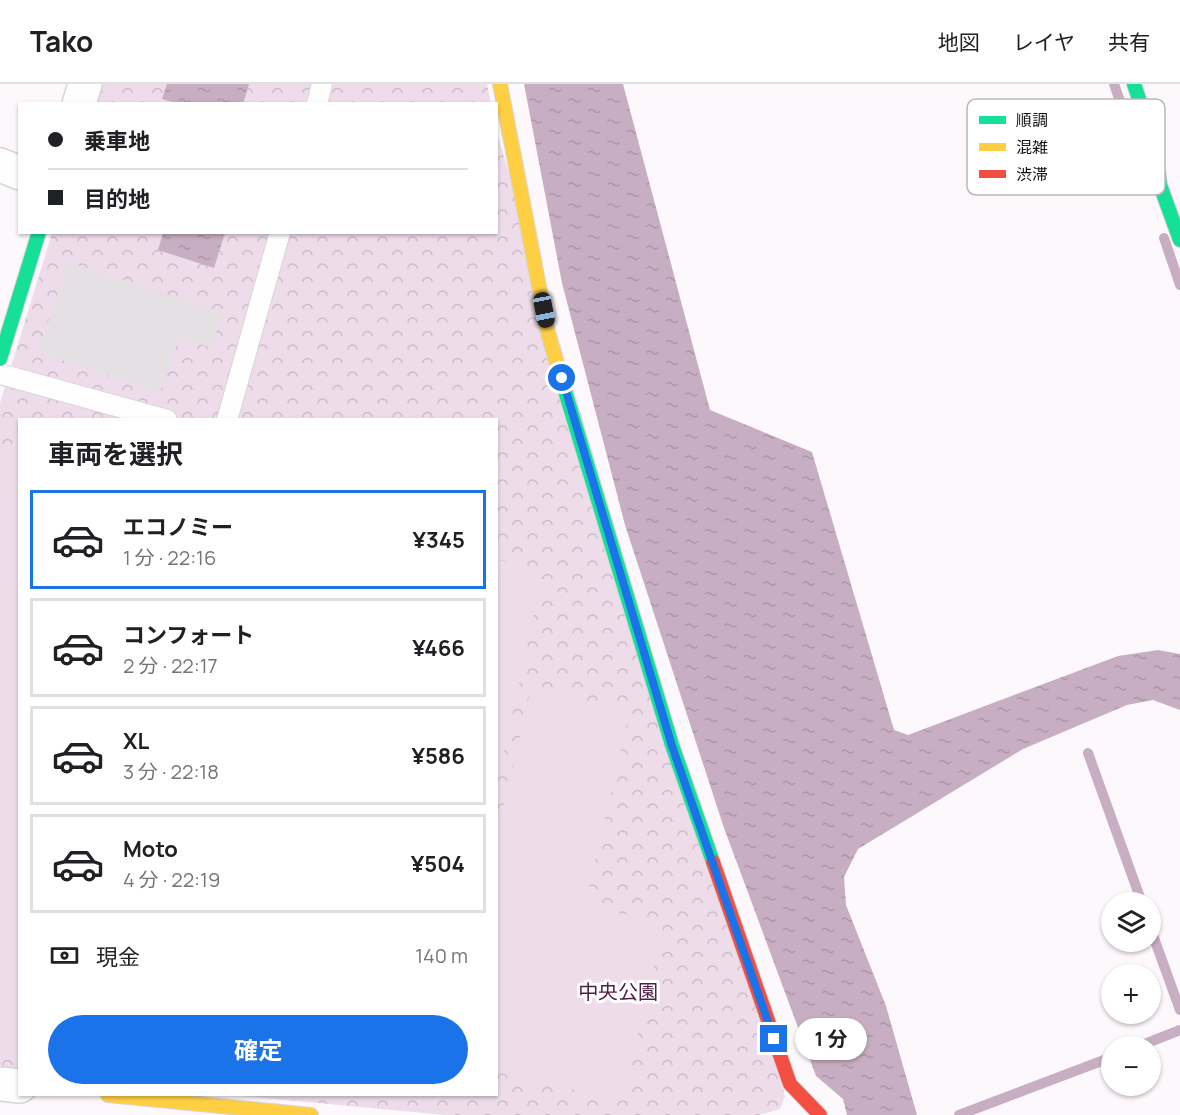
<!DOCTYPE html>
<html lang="ja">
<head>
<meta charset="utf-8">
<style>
  :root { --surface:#fff; --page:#f6f6f6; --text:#202124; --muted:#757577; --line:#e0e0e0; --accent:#1a73e8 }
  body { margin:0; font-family:Manrope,"Noto Sans JP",sans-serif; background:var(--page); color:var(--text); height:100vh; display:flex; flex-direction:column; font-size:22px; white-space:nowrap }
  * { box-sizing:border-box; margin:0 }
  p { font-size:20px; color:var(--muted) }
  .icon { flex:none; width:33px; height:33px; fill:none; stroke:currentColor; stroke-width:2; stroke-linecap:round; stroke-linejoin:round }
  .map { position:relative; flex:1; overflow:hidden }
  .sheet { position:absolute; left:18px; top:334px; width:480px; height:678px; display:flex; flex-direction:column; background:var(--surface); border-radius:0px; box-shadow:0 2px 4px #0004 }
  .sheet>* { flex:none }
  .banner { position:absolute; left:18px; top:18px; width:480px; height:132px; border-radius:0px; box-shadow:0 2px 4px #0004; display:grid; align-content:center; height:132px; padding:0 30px; background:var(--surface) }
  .buttons { position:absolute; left:1101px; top:808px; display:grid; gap:12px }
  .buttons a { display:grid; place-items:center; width:60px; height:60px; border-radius:50%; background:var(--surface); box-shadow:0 2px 4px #0004; font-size:30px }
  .end { position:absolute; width:27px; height:27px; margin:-14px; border:8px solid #1a73e8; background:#fff; box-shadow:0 0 0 3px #fff }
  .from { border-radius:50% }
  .bubble { position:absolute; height:42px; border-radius:21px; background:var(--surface); box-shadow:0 2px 4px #0004; font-size:20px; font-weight:700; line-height:42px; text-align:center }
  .car { position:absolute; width:18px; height:36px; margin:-18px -9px; border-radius:8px; box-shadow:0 0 4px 2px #0007; background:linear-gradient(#222 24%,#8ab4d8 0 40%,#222 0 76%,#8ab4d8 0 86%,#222 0) }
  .banner b { display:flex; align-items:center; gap:21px; height:57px; font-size:22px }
  .banner b+b { border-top:2px solid var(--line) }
  .banner i { width:15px; height:15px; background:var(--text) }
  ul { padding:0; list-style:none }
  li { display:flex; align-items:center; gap:18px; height:99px; margin:0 12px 9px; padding:0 18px; border:3px solid var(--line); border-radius:0px }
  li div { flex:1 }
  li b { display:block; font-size:22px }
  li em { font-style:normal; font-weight:700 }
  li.current { border-color:var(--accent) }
  li>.icon { width:54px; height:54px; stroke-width:1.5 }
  h2 { padding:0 30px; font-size:27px; line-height:72px }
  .pay { display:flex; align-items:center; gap:15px; height:66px; padding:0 30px; font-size:22px }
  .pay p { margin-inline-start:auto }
  .action { display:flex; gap:12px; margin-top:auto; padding:12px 30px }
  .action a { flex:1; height:69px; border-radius:36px; background:var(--accent); color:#fff; font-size:24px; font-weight:700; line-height:69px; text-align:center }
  header { display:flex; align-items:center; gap:36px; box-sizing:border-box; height:84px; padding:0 30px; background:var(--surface); border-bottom:2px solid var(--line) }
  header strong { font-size:28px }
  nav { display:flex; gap:33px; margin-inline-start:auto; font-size:21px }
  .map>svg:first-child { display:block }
</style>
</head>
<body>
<header>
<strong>Tako</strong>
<nav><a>地図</a><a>レイヤ</a><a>共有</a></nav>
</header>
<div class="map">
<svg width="1180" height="1031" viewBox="0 0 1180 1031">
  <defs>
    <pattern id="park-crowns" width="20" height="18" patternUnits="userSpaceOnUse" patternTransform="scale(1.5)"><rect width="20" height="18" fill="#eedcea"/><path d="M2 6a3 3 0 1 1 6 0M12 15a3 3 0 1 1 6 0" fill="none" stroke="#cbbcc8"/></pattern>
    <pattern id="water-ripples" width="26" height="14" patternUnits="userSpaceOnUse" patternTransform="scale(1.5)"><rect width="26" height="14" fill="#c8aec2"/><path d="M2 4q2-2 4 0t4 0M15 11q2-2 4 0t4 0" fill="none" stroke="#ab95a6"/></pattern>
  </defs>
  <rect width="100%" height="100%" fill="#fcf8fb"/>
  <!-- park -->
  <path fill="url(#park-crowns)" d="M 98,0 L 487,0 L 491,20 L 92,20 Z
    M 497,49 L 785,1012 L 780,1025 L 759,1031 L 445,1031 L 232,1011 L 496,1011 L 496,336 L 20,336 L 19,991 L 0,989 L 0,319 L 52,149 L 496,148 Z"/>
  <!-- pitch -->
  <path fill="#eedcea" d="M 19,358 L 19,976 L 0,974 L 0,388 L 5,366 Z
    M 497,475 L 543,489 L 497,702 L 496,475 Z
    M 531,604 L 630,626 L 585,821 L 664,839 L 622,1017 L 497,988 L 497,753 Z"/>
  <!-- water -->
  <path fill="url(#water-ripples)" d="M 167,0 L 249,0 L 243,20 L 177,19 L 162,15 Z
    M 524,0 L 623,0 L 710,326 L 812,368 L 894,646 L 908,651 L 1118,572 L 1158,566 L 1180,570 L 1180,626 L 1153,616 L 1127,621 L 1023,665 L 858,765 L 844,793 L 846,821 L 886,922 L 917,1031 L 847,1031 L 843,1015 L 816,992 L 724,744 L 625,441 L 562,199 Z
    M 163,149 L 163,148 L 225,149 L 214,184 L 158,166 Z"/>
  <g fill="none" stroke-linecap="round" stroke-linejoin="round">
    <!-- stream -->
    <path stroke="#c8aec2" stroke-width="10" d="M 1114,0 L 1138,69 L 1143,91
      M 1164,154 L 1180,201
      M 1088,669 L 1142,819
      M 1150,843 L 1180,926
      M 1137,963 L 1180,946
      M 959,1031 L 1112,973"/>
  </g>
  <!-- building -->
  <path fill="#e4e0e3" d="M 68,178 L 223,229 L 211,264 L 179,253 L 160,309 L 38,268 Z"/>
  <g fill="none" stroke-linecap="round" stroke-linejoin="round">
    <!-- lane casing -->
    <g stroke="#d8d4d7" stroke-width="22">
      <path id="lane" d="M 317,20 L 322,0
        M 0,290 L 167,336
        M 227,336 L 280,148"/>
    </g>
    <!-- street casing -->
    <g stroke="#d8d4d7" stroke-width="36">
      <path id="street" d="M 79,20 L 85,0
        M 0,81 L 20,89
        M 0,1000 L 20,1002"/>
    </g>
    <!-- fast casing -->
    <g stroke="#d8d4d7" stroke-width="16">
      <path id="fast" d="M 1134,0 L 1155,63 L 1160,101 L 1180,156
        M 0,275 L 39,148
        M 562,297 L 672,661 L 713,778"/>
    </g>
    <!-- slow casing -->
    <g stroke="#d8d4d7" stroke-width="16">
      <path id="slow" d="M 500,0 L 548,249 L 562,297
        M 108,1011 L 311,1031"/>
    </g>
    <!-- jam casing -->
    <g stroke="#d8d4d7" stroke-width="16">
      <path id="jam" d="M 713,778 L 790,1000 L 820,1031"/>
    </g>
    <!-- lane -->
    <use href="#lane" stroke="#fffefe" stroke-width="20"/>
    <!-- street -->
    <use href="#street" stroke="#fffefe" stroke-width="33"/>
    <!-- fast -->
    <use href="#fast" stroke="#16e098" stroke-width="14"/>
    <!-- slow -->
    <use href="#slow" stroke="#ffcf43" stroke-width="14"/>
    <!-- jam -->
    <use href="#jam" stroke="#f24e42" stroke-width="14"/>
  </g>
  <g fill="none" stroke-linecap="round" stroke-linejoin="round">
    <!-- route -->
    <path stroke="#1a73e8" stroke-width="8" d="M 562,294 L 672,662 L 774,955"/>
  </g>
  <g text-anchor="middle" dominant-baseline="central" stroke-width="6" stroke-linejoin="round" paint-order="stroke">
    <!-- park labels -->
    <g font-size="20" fill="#4f2148" stroke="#fff">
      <text x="618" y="907">中央公園</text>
    </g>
  </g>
  <!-- legend -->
  <rect x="967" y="15" width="198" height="96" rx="9" fill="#fff" stroke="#b9b8b8" stroke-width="1.5"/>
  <rect x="979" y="32" width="27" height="8" fill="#16e098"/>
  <rect x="979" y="59" width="27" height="8" fill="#ffcf43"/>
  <rect x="979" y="86" width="27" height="8" fill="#f24e42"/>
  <g font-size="16" fill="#151214">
    <text x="1016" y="42">順調</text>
    <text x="1016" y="69">混雑</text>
    <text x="1016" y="96">渋滞</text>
  </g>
</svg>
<div class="buttons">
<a><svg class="icon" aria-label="layers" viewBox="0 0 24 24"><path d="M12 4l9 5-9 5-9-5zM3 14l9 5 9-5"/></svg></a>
<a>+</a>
<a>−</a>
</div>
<i class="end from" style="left:562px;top:294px"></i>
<i class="end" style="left:774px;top:955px"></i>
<div class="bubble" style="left:795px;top:934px;width:72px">1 分</div>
<i class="car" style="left:544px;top:226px;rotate:169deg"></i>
<div class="banner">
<b><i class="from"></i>乗車地</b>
<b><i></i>目的地</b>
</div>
<section class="sheet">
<h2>車両を選択</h2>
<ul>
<li class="current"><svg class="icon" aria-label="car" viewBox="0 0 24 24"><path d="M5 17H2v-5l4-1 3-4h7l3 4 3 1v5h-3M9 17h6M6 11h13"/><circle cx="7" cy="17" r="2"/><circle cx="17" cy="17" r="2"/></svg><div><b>エコノミー</b><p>1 分 · 22:16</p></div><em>¥345</em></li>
<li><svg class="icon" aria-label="car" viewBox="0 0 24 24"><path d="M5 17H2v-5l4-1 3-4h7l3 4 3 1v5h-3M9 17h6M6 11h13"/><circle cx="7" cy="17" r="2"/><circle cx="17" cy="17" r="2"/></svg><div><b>コンフォート</b><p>2 分 · 22:17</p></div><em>¥466</em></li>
<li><svg class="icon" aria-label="car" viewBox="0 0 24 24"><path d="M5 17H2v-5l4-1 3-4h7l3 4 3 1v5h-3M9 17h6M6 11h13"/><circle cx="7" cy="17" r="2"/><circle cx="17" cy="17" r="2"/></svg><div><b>XL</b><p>3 分 · 22:18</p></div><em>¥586</em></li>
<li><svg class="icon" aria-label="car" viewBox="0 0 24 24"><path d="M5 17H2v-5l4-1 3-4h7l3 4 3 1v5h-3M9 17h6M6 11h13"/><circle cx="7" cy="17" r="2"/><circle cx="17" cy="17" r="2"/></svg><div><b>Moto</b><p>4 分 · 22:19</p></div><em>¥504</em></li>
</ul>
<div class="pay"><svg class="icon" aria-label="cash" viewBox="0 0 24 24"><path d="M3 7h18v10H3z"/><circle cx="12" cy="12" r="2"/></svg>現金<p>140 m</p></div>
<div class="action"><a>確定</a></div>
</section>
</div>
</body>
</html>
